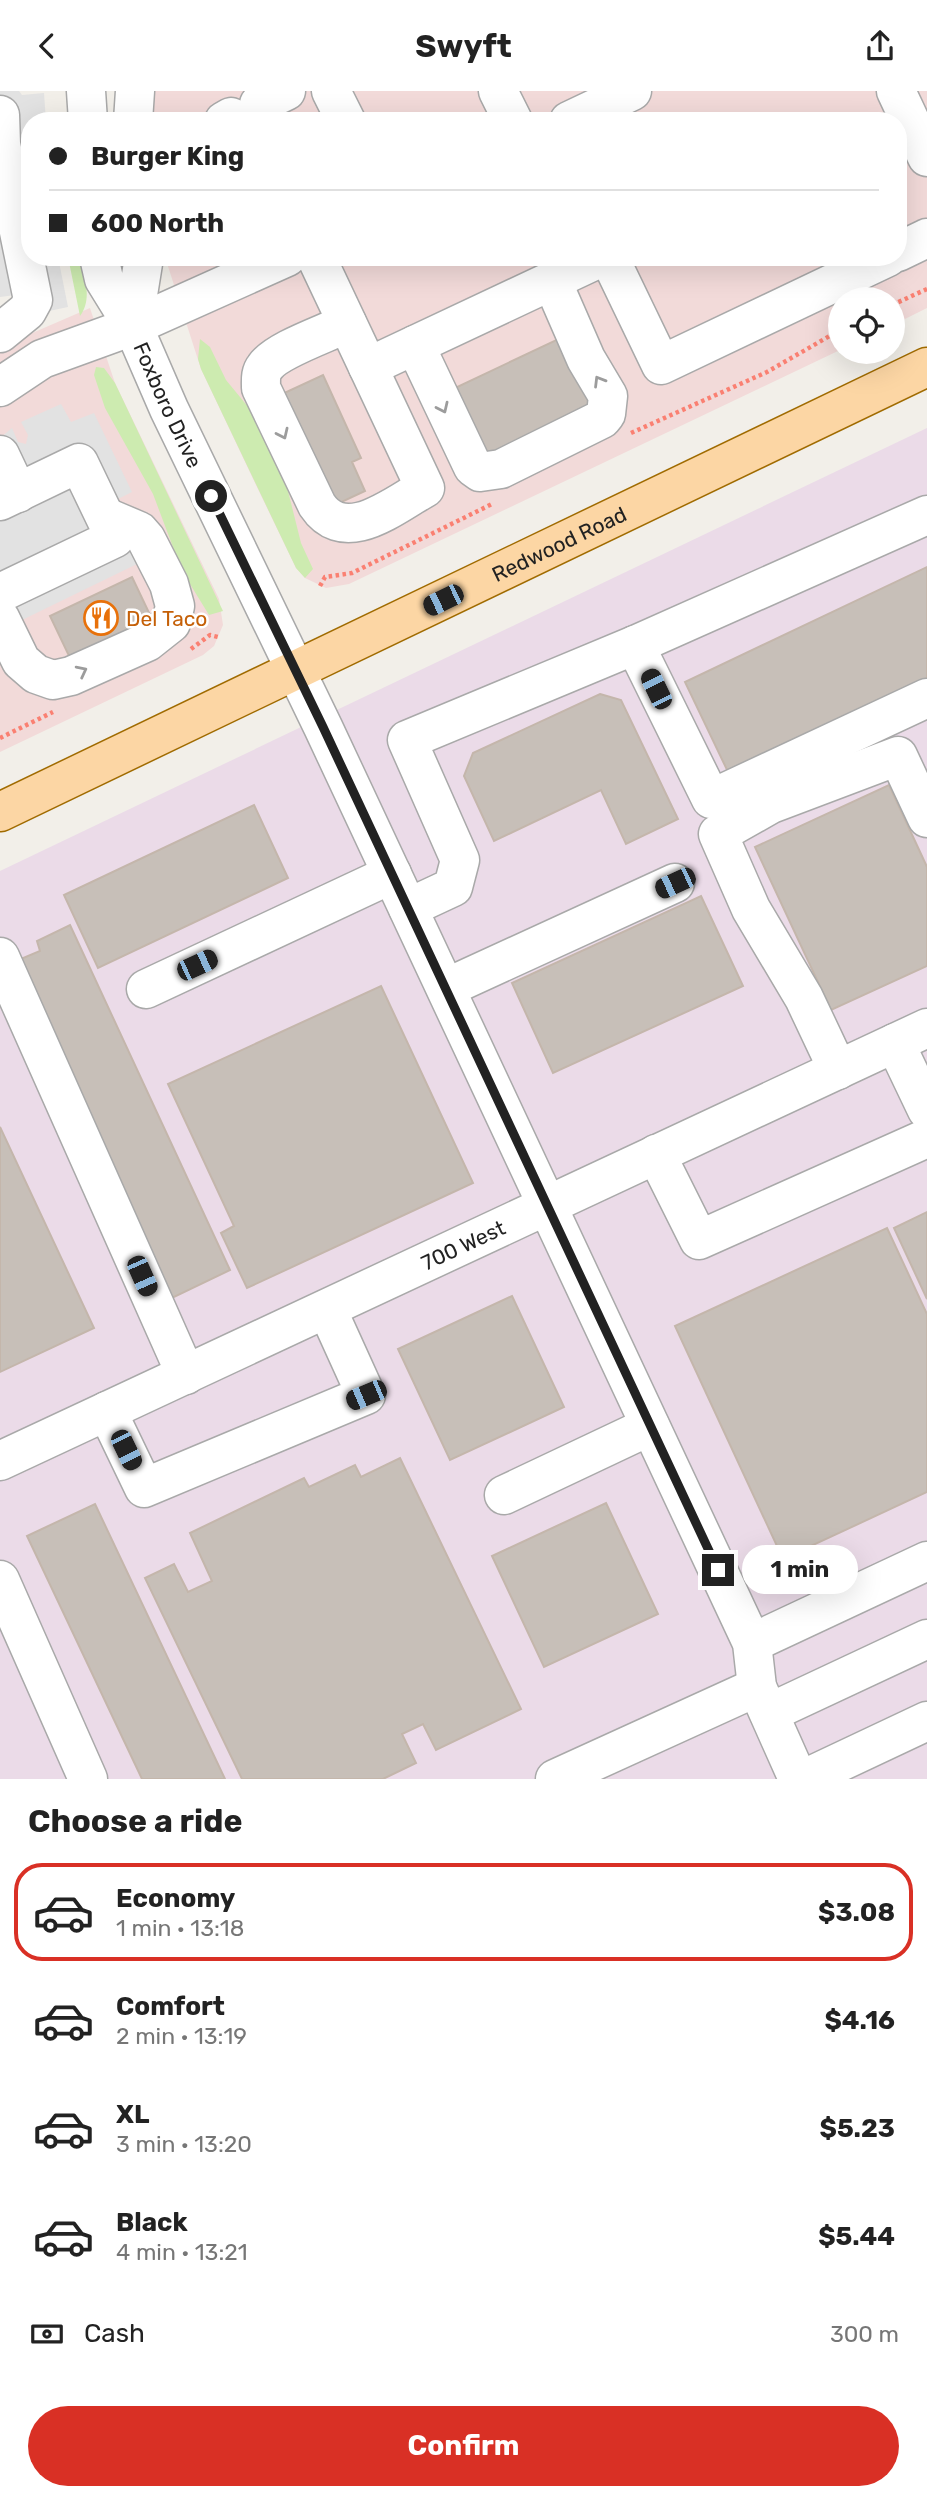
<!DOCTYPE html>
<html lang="en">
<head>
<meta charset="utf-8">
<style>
  :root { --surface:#fff; --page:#f6f6f6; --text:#222; --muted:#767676; --line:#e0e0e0; --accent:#d93025 }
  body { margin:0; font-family:Rubik,sans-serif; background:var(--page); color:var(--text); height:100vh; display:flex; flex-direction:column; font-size:26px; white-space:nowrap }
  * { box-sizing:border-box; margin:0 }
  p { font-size:23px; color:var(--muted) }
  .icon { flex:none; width:38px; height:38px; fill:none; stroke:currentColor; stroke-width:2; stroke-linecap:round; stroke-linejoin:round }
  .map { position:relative; height:1688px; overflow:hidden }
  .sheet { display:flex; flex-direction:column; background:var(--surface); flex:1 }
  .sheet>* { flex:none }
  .top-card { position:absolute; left:21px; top:21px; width:886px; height:154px; border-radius:28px; box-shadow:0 7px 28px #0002; display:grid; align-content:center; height:154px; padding:0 28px; background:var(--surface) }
  .buttons { position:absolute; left:828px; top:196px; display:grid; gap:14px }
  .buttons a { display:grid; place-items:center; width:77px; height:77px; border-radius:50%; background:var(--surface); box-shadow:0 7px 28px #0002; font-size:35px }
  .end { position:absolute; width:32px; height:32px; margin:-16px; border:9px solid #222; background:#fff; box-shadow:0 0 0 4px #fff }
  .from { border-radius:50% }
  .bubble { position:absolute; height:49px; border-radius:24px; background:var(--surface); box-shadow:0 7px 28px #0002; font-size:23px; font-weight:700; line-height:49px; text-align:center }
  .car { position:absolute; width:21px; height:42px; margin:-21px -10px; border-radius:9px; box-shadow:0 0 5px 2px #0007; background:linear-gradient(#222 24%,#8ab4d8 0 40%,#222 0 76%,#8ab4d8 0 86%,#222 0) }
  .top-card b { display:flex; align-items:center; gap:24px; height:66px; font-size:26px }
  .top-card b+b { border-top:2px solid var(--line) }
  .top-card i { width:18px; height:18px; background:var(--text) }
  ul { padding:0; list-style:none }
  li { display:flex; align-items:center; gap:21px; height:98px; margin:0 14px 10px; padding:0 14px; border:4px solid transparent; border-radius:28px }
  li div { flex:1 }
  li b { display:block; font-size:26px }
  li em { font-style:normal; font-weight:700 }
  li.on { border-color:var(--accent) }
  li>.icon { width:63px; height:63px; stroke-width:1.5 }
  h2 { padding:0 28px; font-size:32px; line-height:84px }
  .pay { display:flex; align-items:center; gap:18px; height:77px; padding:0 28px; font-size:26px }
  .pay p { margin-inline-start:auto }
  .button { display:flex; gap:14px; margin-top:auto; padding:14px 28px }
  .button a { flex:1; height:80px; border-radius:42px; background:var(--accent); color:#fff; font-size:28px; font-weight:700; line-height:80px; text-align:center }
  header { display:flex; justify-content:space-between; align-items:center; height:91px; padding:0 28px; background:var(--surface); font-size:32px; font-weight:700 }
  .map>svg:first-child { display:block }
</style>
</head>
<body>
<header><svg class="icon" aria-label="back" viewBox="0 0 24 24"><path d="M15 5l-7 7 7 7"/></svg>Swyft<svg class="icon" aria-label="share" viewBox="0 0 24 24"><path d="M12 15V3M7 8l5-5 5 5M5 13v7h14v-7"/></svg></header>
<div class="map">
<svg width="927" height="1688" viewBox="0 0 927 1688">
  <rect width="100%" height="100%" fill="#f2efe9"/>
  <!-- commercial -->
  <path fill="#f2dad9" d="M 150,0 L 927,0 L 927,217 L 893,234 L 892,208 L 840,208 L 840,259 L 349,493 L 326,497 L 305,487 L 296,477 L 256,394 L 201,278 L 165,166 L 898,166 L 898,30 L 151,30 Z
    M 90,217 L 115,292 L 219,508 L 223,534 L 214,555 L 203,564 L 0,661 L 0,256 Z"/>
  <!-- industrial -->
  <path fill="#ebdbe8" d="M 927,337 L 927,1688 L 0,1688 L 0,780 Z"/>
  <!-- grass -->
  <path fill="#cdebb0" d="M 68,166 L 80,166 C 84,186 93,207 80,225 Z
    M 200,248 L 210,256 L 226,289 L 254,323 L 286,392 L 301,452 L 313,478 L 305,487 L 296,477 L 201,278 L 198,268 Z
    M 96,276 L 104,277 L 115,292 L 223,520 L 209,524 L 182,480 L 153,403 L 105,317 L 94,284 Z"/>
  <!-- parking -->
  <path fill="#e2e2e2" d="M 0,0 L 19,0 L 22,4 L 44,2 L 46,30 L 30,30 L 30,166 L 58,166 L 68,216 L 49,220 L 15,204 L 0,206 Z
    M 61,313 L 71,331 L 94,322 L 132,401 L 116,409 L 137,473 L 20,530 L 0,515 L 0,347 L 12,337 L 18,351 L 26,353 L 28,344 L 21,331 Z"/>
  <!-- building -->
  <path fill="#c7bfb8" stroke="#c4b6ab" stroke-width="2" d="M 567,244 L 603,321 L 489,375 L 453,298 Z
    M 323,284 L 361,367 L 352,371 L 365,400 L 333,415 L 280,304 Z
    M 927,476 L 927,589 L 729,683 L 685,591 Z
    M 132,486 L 152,528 L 70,567 L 50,525 Z
    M 600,603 L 621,609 L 678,728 L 626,753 L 601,699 L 494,750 L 464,685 L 473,662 Z
    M 889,694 L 927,776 L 927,875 L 831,919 L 755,756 Z
    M 254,714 L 288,787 L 98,877 L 64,804 Z
    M 701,805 L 743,895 L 553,982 L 512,892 Z
    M 70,834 L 230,1179 L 172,1207 L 16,870 L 40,860 L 37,850 Z
    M 381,895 L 473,1092 L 247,1197 L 221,1142 L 234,1135 L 168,993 Z
    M 0,1036 L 94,1237 L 0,1281 Z
    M 927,1121 L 927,1208 L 894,1137 Z
    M 887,1137 L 927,1223 L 927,1401 L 783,1468 L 675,1235 Z
    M 512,1205 L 564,1316 L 450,1369 L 398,1258 Z
    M 400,1367 L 521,1618 L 436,1659 L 423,1633 L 402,1643 L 416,1672 L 383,1688 L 242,1688 L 145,1487 L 174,1473 L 188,1501 L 212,1490 L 190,1442 L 304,1387 L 309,1396 L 355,1374 L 361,1386 Z
    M 606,1412 L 658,1523 L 544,1576 L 492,1465 Z
    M 95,1413 L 225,1688 L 142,1688 L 27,1445 Z"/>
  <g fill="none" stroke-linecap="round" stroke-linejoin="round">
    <!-- minor casing -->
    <g stroke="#a9a9a9" stroke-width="41">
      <g id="minor">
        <path d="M 86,0 L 88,30"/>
        <path d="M 331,0 L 346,30"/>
        <path d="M 498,0 L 513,30"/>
        <path d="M 896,0 L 927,66"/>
        <path d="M 259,13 L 286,0"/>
        <path d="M 0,24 L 1,53 L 33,209 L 27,220 L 0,242"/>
        <path d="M 133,30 L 135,0"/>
        <path d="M 224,30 L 231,26"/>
        <path d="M 569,30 L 632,0"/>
        <path d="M 898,161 L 927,147"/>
        <path id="s1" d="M 99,166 L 104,188 L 133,235 L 169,318 L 323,636 L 752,1552 L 757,1596 L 798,1688"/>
        <path d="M 316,166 L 368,276 L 602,166"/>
        <path d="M 609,166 L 661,274 L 888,166"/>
        <path d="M 347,232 C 328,242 276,259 265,276 C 260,282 261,289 261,297 L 317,414 C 345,456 394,414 425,397 L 368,276"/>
        <path d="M 133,235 L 144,166"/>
        <path d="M 415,254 L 473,376 L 480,381 L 501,378 L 602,328 L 606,323 L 608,305 L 586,268 L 552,190"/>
        <path d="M 0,296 L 42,268 L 133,235 L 287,166"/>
        <path d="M 0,364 L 18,402"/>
        <path d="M 0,410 L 79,372 L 115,447 L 0,502"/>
        <path d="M 0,527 L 21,570 L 36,583 L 53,589 L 71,585 L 147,551 L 171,532 L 175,515 L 169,493 L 146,448 L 139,440 L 106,426"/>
        <path d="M 635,554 L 711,708 L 927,607"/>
        <path d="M 408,817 L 453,796 L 460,769 L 407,649 L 635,554 L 927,424"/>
        <path d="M 0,866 L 186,1284"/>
        <path d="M 446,897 L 675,792"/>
        <path d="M 146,898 L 392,783"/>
        <path d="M 895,952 L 927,1019"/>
        <path d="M 838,979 L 804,907 L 751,818 L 718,743 L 771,713 L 898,665 L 927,727"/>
        <path d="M 656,1063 L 699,1149 L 927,1047"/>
        <path d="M 107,1320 L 144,1397 L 366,1304 L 327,1218"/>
        <path id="s2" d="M 0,1370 L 927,937"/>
        <path d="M 504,1404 L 650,1335"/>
        <path d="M 0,1489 L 88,1688"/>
        <path d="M 752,1552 L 927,1470"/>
        <path d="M 769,1622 L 927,1548"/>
        <path d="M 555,1688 L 757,1596"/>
        <path d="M 804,1688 L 927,1630"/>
      </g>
    </g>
    <!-- major casing -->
    <g stroke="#a06b00" stroke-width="41">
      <g id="major">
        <path id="s3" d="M 0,721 L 927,276"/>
      </g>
    </g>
    <!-- path -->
    <path stroke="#fa8072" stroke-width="4.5" stroke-dasharray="3.5 3.5" stroke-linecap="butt" d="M 892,214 L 927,198
      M 631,342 L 767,281 L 840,239
      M 320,495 L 325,486 L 352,482 L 492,413
      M 191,558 L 210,544 L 218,546
      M 0,647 L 53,621"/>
    <!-- minor -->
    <use href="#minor" stroke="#fff" stroke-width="38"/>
    <!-- major -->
    <use href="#major" stroke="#fcd6a4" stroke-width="38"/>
  </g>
  <!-- one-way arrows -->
  <defs><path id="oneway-chevron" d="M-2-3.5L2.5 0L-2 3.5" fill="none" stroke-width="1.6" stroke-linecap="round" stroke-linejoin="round" transform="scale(1.75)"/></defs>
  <g stroke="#9c9c9c">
    <use href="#oneway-chevron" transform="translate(599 290) rotate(-121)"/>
    <use href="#oneway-chevron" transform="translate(443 317) rotate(65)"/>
    <use href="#oneway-chevron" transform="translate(283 343) rotate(65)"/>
    <use href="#oneway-chevron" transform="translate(82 580) rotate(-27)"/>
  </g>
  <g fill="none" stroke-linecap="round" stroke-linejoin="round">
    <!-- route -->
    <path stroke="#222" stroke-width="9" d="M 211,405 L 323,636 L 718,1479"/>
  </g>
  <!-- icons -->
  <defs>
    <g id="restaurant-ring" transform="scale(1.75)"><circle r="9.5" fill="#fff" stroke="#e8710a" stroke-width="1.5"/><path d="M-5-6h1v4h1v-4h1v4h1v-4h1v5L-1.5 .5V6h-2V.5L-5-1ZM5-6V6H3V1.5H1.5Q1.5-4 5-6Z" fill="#e8710a"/></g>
  </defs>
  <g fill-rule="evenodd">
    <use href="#restaurant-ring" x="101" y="527"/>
  </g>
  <g text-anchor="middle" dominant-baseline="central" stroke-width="5" stroke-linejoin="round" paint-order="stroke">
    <!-- street labels -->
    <g font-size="21" fill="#222" stroke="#fff">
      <text stroke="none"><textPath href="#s1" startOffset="164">Foxboro Drive</textPath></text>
      <text stroke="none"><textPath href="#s3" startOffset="620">Redwood Road</textPath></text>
      <text stroke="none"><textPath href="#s2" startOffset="511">700 West</textPath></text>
    </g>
    <!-- food labels -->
    <g font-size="21" fill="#c56008" stroke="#fff" text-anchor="start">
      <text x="126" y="527">Del Taco</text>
    </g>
  </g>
</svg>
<div class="buttons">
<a><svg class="icon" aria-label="locate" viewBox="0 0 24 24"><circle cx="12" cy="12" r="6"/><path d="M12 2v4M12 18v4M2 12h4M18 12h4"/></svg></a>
</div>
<i class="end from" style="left:211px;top:405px"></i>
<i class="end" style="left:718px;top:1479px"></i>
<div class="bubble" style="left:742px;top:1454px;width:116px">1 min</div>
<i class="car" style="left:443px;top:509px;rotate:244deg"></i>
<i class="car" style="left:656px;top:598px;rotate:334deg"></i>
<i class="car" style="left:675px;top:792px;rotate:245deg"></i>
<i class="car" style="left:197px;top:874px;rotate:65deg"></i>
<i class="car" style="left:142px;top:1185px;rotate:156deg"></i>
<i class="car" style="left:366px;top:1304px;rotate:247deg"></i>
<i class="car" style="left:126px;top:1359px;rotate:154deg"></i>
<div class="top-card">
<b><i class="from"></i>Burger King</b>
<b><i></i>600 North</b>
</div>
</div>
<section class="sheet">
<h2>Choose a ride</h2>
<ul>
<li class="on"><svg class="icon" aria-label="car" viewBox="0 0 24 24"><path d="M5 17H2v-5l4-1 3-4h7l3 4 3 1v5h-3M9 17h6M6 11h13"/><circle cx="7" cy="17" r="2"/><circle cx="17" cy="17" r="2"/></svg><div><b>Economy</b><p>1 min · 13:18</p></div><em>$3.08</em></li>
<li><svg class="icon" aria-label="car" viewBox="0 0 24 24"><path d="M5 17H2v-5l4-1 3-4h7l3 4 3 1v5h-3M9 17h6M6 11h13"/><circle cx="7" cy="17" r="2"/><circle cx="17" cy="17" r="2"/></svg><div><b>Comfort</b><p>2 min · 13:19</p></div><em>$4.16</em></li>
<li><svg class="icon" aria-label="car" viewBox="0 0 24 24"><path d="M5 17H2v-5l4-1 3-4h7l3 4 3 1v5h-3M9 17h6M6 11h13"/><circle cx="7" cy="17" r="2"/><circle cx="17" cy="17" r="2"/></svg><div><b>XL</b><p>3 min · 13:20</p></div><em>$5.23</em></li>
<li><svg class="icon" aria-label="car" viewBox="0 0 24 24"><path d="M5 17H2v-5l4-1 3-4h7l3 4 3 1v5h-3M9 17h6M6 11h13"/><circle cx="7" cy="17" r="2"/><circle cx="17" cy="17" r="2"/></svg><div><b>Black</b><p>4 min · 13:21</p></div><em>$5.44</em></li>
</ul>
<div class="pay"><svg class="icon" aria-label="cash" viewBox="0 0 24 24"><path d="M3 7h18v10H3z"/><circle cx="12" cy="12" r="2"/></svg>Cash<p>300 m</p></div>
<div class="button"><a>Confirm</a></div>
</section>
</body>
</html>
